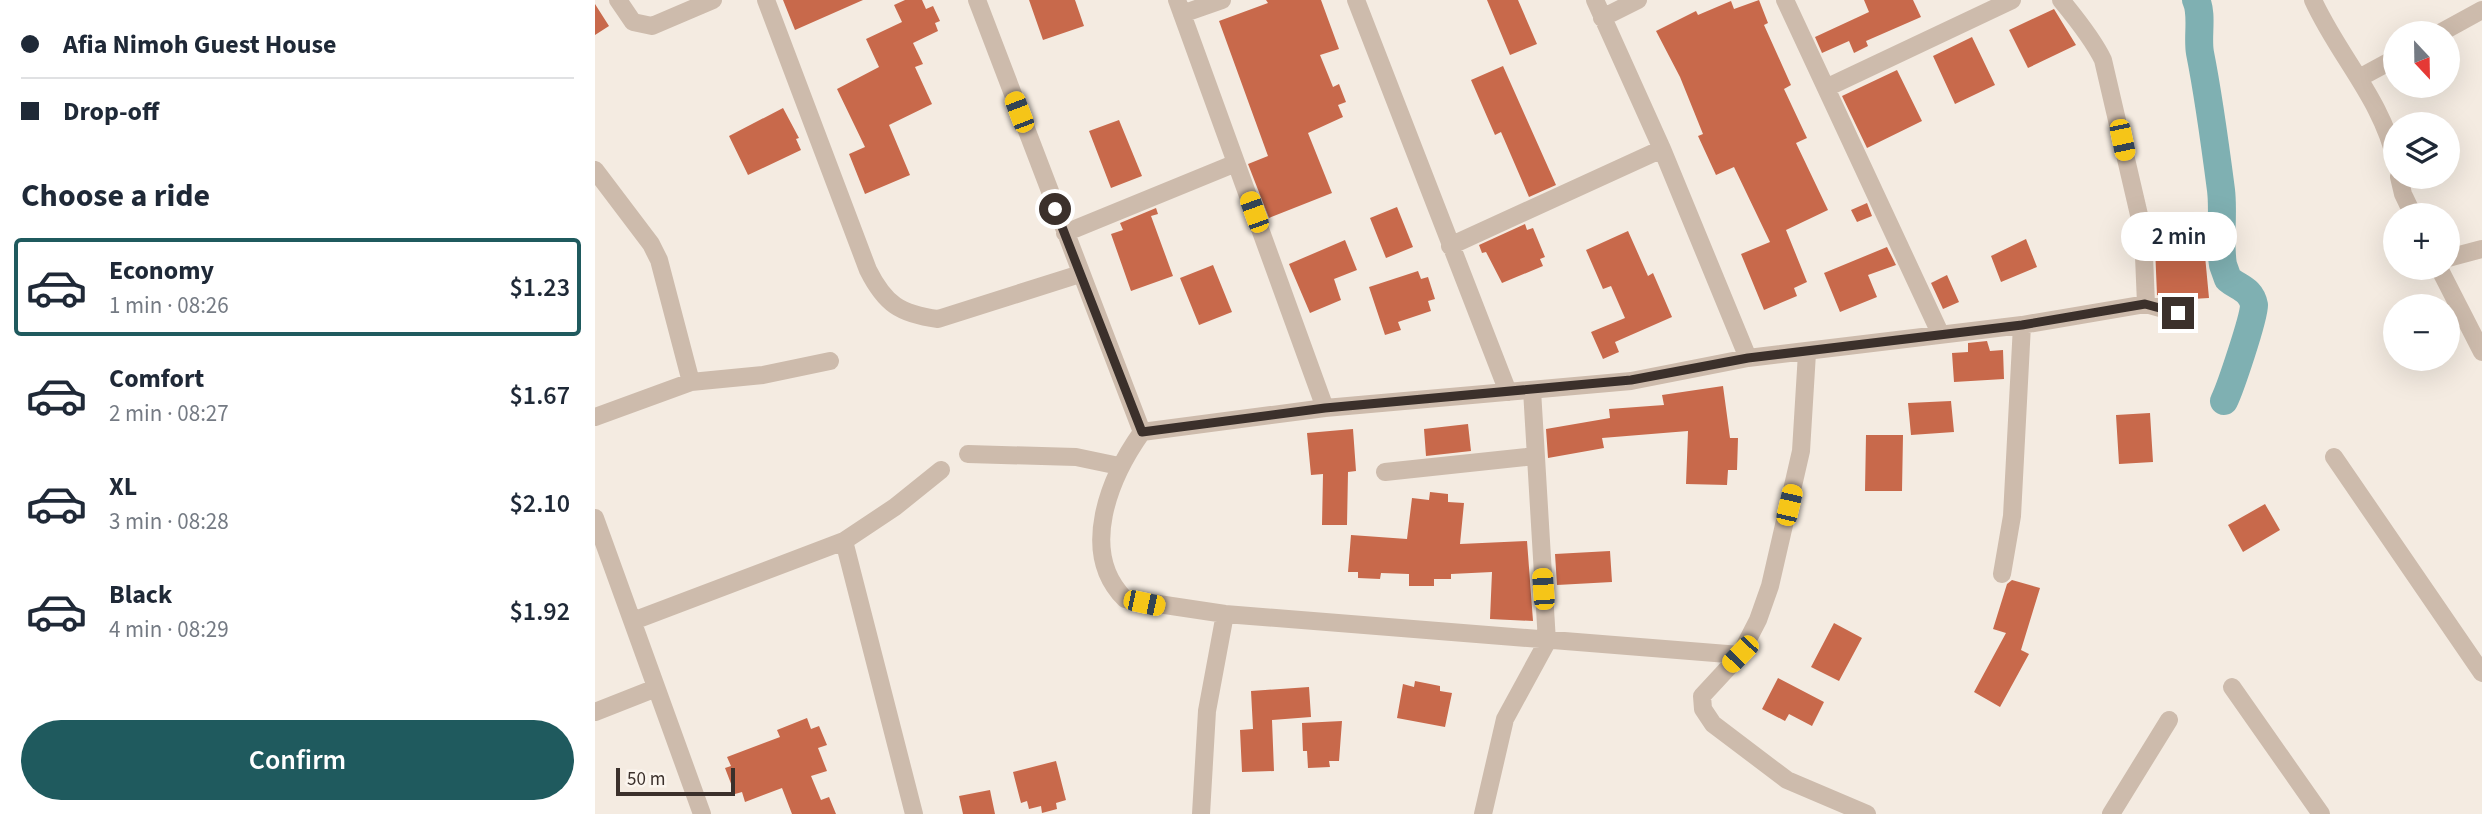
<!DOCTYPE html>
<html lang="en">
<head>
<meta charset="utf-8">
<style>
  :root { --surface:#fff; --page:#f2f2f3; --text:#1f2937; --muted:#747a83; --line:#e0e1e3; --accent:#1f5a5e }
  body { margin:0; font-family:"Source Sans 3",sans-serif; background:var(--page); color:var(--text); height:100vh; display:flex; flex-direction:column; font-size:26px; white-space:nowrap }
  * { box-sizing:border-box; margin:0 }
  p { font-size:23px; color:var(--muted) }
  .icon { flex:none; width:38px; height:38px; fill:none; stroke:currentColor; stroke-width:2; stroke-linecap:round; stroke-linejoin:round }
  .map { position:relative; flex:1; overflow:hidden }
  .side { display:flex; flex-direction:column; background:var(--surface); width:595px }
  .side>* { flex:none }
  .banner { display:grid; align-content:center; height:154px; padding:0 21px; background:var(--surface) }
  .needle { width:46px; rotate:158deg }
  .tools { position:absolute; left:1788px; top:21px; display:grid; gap:14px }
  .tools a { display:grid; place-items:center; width:77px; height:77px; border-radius:50%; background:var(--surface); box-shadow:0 7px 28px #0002; font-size:35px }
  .scale { position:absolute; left:21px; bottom:18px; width:119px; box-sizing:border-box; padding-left:7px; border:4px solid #3b302b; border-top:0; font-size:19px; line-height:24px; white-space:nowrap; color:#3b302b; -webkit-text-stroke:5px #fbf5ee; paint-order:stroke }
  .end { position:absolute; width:32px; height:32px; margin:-16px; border:9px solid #3b302b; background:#fff; box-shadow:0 0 0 4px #fff }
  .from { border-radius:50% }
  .bubble { position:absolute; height:49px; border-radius:24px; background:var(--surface); box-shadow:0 7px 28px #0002; font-size:23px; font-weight:600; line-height:49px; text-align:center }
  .car { position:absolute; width:21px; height:42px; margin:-21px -10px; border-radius:9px; box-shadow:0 0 5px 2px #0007; background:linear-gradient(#f5c518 24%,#345 0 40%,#f5c518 0 76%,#345 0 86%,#f5c518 0) }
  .banner b { display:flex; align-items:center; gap:24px; height:66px; font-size:26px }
  .banner b+b { border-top:2px solid var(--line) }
  .banner i { width:18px; height:18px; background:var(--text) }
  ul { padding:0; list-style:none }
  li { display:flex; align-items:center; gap:21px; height:98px; margin:0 14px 10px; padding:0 7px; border:4px solid transparent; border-radius:7px }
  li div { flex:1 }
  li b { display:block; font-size:26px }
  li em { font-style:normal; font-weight:600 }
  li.on { border-color:var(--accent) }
  li>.icon { width:63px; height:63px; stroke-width:1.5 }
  h2 { padding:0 21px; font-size:32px; line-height:84px }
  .action { display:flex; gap:14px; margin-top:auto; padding:14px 21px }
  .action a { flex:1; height:80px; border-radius:42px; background:var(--accent); color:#fff; font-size:28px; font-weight:600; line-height:80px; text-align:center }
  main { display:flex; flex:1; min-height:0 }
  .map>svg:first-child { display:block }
</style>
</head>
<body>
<main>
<section class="side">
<div class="banner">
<b><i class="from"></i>Afia Nimoh Guest House</b>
<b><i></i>Drop-off</b>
</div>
<h2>Choose a ride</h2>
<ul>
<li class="on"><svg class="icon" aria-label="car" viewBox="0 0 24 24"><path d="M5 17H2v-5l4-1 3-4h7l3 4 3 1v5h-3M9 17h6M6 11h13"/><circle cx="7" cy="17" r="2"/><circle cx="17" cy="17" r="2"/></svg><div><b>Economy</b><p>1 min · 08:26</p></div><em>$1.23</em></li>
<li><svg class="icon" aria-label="car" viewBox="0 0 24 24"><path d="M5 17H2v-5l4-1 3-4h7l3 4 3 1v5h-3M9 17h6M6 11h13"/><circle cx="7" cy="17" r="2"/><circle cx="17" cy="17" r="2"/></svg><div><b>Comfort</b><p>2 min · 08:27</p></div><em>$1.67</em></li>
<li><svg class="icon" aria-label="car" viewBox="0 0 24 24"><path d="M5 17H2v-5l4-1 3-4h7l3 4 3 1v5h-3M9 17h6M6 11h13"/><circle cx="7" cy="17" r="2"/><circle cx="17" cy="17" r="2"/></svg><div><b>XL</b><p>3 min · 08:28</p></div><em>$2.10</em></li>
<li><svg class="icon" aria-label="car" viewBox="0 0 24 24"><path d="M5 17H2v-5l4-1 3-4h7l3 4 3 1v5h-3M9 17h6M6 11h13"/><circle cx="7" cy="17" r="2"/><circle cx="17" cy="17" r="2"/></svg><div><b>Black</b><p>4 min · 08:29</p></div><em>$1.92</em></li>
</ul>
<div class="action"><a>Confirm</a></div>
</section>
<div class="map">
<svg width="1887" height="814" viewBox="0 0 1887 814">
  <rect width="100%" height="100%" fill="#f4ebe1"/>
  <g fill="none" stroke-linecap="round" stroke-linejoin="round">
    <!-- river -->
    <path stroke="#7fb0b2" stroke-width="28" d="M 1601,0 C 1608,14 1602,37 1605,53 C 1614,98 1620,144 1626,190 C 1629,215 1624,241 1628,265 L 1633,279 C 1644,288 1656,289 1659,305 C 1659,318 1635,389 1629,401"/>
  </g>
  <!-- building -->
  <path fill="#c8694b" d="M 188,0 L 268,0 L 200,30 Z
    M 310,0 L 327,0 L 331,9 L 338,6 L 345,21 L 340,23 L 343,31 L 318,43 L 328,64 L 320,67 L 337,104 L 294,125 L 315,175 L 270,194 L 254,154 L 270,147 L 242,89 L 284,67 L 271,39 L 307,22 L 299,5 Z
    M 434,0 L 480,0 L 489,26 L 448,40 Z
    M 671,0 L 726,0 L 744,49 L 725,55 L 738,87 L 744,84 L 751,102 L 743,105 L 748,117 L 713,133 L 737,193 L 674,218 L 653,164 L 673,156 L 624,21 L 673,3 Z
    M 892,0 L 923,0 L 942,44 L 915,55 Z
    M 1164,0 L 1173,23 L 1169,25 L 1196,85 L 1189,89 L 1212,138 L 1201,143 L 1233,210 L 1191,230 L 1212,282 L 1199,288 L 1202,296 L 1169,310 L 1146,254 L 1175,242 L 1139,167 L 1121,175 L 1103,136 L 1108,134 L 1085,77 L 1061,31 L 1101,11 L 1103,15 L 1136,1 L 1139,9 Z
    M 1269,0 L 1318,0 L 1326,17 L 1271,41 L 1273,46 L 1259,53 L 1254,41 L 1227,53 L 1220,37 L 1274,12 Z
    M 0,4 L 14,26 L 0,35 Z
    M 1459,9 L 1481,45 L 1433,68 L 1414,30 Z
    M 1377,37 L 1400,85 L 1360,104 L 1338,56 Z
    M 908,66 L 961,185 L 934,197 L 906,132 L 900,135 L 876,80 Z
    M 1302,70 L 1327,121 L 1272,148 L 1247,96 Z
    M 188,108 L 204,138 L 201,139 L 206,150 L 153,175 L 134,136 Z
    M 524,120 L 547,176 L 516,188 L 494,131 Z
    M 1272,203 L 1277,216 L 1262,222 L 1256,210 Z
    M 802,207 L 818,247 L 791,258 L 775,218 Z
    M 561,208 L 563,214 L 556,216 L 578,276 L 536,291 L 516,234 L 528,230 L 525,223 Z
    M 930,224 L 932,230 L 938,228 L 950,257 L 945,259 L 948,266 L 907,283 L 891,252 L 887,253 L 884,245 Z
    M 1607,224 L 1614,298 L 1580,300 L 1562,295 L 1560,247 L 1575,246 L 1573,229 Z
    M 1033,231 L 1053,276 L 1058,273 L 1077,317 L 1020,342 L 1024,352 L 1008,359 L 996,332 L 1030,318 L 1016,286 L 1008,289 L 991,250 Z
    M 1431,239 L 1442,267 L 1406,282 L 1396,256 Z
    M 750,240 L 762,270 L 739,279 L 746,300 L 715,313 L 694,264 Z
    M 1292,247 L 1301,265 L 1273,275 L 1282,297 L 1245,312 L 1229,273 Z
    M 618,265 L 637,312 L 604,325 L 585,278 Z
    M 823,271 L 826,279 L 833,277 L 840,299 L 833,301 L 836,311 L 803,322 L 806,330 L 790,335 L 774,287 Z
    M 1352,275 L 1364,302 L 1348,309 L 1336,283 Z
    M 1392,341 L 1395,351 L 1408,350 L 1409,379 L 1359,382 L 1357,353 L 1373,352 L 1373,343 Z
    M 1128,386 L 1135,438 L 1143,438 L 1142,470 L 1133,470 L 1132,485 L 1091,484 L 1093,431 L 1007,438 L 1009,448 L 953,458 L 951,429 L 1015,418 L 1014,409 L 1069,405 L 1067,395 Z
    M 1356,401 L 1359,432 L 1316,435 L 1313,403 Z
    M 1555,413 L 1558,462 L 1524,464 L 1521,415 Z
    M 873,424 L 876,451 L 831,456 L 829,429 Z
    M 758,429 L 761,471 L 753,472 L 752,525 L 727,525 L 728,474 L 716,475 L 712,433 Z
    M 1271,435 L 1308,435 L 1307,491 L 1270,491 Z
    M 835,492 L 853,494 L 853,502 L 869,503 L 865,544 L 932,541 L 938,621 L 895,619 L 897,572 L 856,574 L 856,579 L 839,579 L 839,586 L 814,586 L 814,574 L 786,573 L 785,579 L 763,578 L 763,572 L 753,572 L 756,535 L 812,539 L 817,498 L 834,500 Z
    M 1670,504 L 1685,530 L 1648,552 L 1633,525 Z
    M 1015,551 L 1017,582 L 962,585 L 960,554 Z
    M 1417,580 L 1445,588 L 1426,650 L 1434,654 L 1405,707 L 1379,692 L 1411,633 L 1398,629 L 1412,584 Z
    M 1239,623 L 1267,638 L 1244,681 L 1216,667 Z
    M 1183,678 L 1229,702 L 1217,726 L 1194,714 L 1190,721 L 1167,709 Z
    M 820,681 L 845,686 L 845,691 L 857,693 L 850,727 L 802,718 L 808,684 L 819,687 Z
    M 714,687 L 716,717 L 677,720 L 679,771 L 647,772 L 645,730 L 658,729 L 656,691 Z
    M 212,718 L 216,729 L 224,726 L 232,745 L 223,748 L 232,771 L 216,776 L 226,800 L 234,797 L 241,814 L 197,814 L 187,788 L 150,802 L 147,792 L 140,794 L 130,768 L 136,766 L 132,757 L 185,737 L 182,730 Z
    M 747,721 L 744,761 L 734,761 L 735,767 L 713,768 L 712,751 L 708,751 L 707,723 Z
    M 461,761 L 471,800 L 461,803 L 462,809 L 447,813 L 446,806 L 434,809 L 432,801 L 426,803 L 418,772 Z
    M 395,790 L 400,814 L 368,814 L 364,796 Z"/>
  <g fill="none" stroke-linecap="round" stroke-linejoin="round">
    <!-- minor -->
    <path stroke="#cdbbac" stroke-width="18" d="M 23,0 L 38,22 L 57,26 L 118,0
      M 171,0 L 273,270 C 290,304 305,314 343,319 L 485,274
      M 382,0 L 547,432
      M 582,0 L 730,408
      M 761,0 L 913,392
      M 1000,0 L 1067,149 L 1153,358
      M 1190,0 L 1345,333
      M 1466,0 C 1480,17 1499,41 1508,60 L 1548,232 L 1551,304
      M 1718,0 C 1744,57 1787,99 1801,162
      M 587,14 L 627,0
      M 1007,18 L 1043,0
      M 1845,33 L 1887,10
      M 1766,77 L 1801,58
      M 1231,88 L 1417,0
      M 0,170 L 56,244 L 64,260 L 96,382
      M 1804,177 L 1808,194 L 1818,215
      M 470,233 L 641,163
      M 855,246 L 1067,149
      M 1853,258 L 1887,249
      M 1844,268 L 1887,352
      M 1212,353 L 1206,451 L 1175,586 L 1163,620 L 1145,655 L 1107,696 L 1108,709 L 1118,724 L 1192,780 L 1272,814
      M 0,417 L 96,382 L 168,375 L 235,361
      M 373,454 L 481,457 L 524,466
      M 1739,457 L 1887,673
      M 790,472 L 940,456
      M 0,518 L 107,814
      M 249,541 L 319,814
      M 1407,574 L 1417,516 L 1427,325
      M 38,621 L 249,541 L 300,507 L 346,470
      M 1145,655 L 630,614 L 530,599 C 483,552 515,477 547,432 L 730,408 L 1036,381 L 1153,358 L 1427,325 L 1551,304 L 1583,313
      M 1637,687 L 1726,814
      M 0,712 L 61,688
      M 606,814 L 612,711 L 630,614
      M 888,814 L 910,719 L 952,642 L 937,390
      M 1516,814 L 1574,720"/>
  </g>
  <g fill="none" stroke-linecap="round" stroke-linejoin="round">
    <!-- route -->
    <path stroke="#3b302b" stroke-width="9" d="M 460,209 L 547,432 L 730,408 L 1036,380 L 1153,358 L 1427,325 L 1550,304 L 1583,313"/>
  </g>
</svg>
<div class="tools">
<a><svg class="needle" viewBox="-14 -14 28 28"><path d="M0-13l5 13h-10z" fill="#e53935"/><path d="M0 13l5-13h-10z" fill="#747a83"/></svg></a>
<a><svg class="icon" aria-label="layers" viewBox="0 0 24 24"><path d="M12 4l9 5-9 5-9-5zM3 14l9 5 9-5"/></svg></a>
<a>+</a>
<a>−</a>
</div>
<div class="scale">50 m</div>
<i class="end from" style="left:460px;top:209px"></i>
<i class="end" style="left:1583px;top:313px"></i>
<div class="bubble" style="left:1526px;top:212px;width:116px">2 min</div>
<i class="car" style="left:424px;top:112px;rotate:339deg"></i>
<i class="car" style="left:1527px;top:140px;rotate:168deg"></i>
<i class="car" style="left:659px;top:212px;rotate:340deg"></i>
<i class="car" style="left:1194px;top:505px;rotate:13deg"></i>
<i class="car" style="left:948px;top:589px;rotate:356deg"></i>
<i class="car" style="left:549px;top:603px;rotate:102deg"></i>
<i class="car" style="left:1145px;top:654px;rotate:224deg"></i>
</div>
</main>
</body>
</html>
